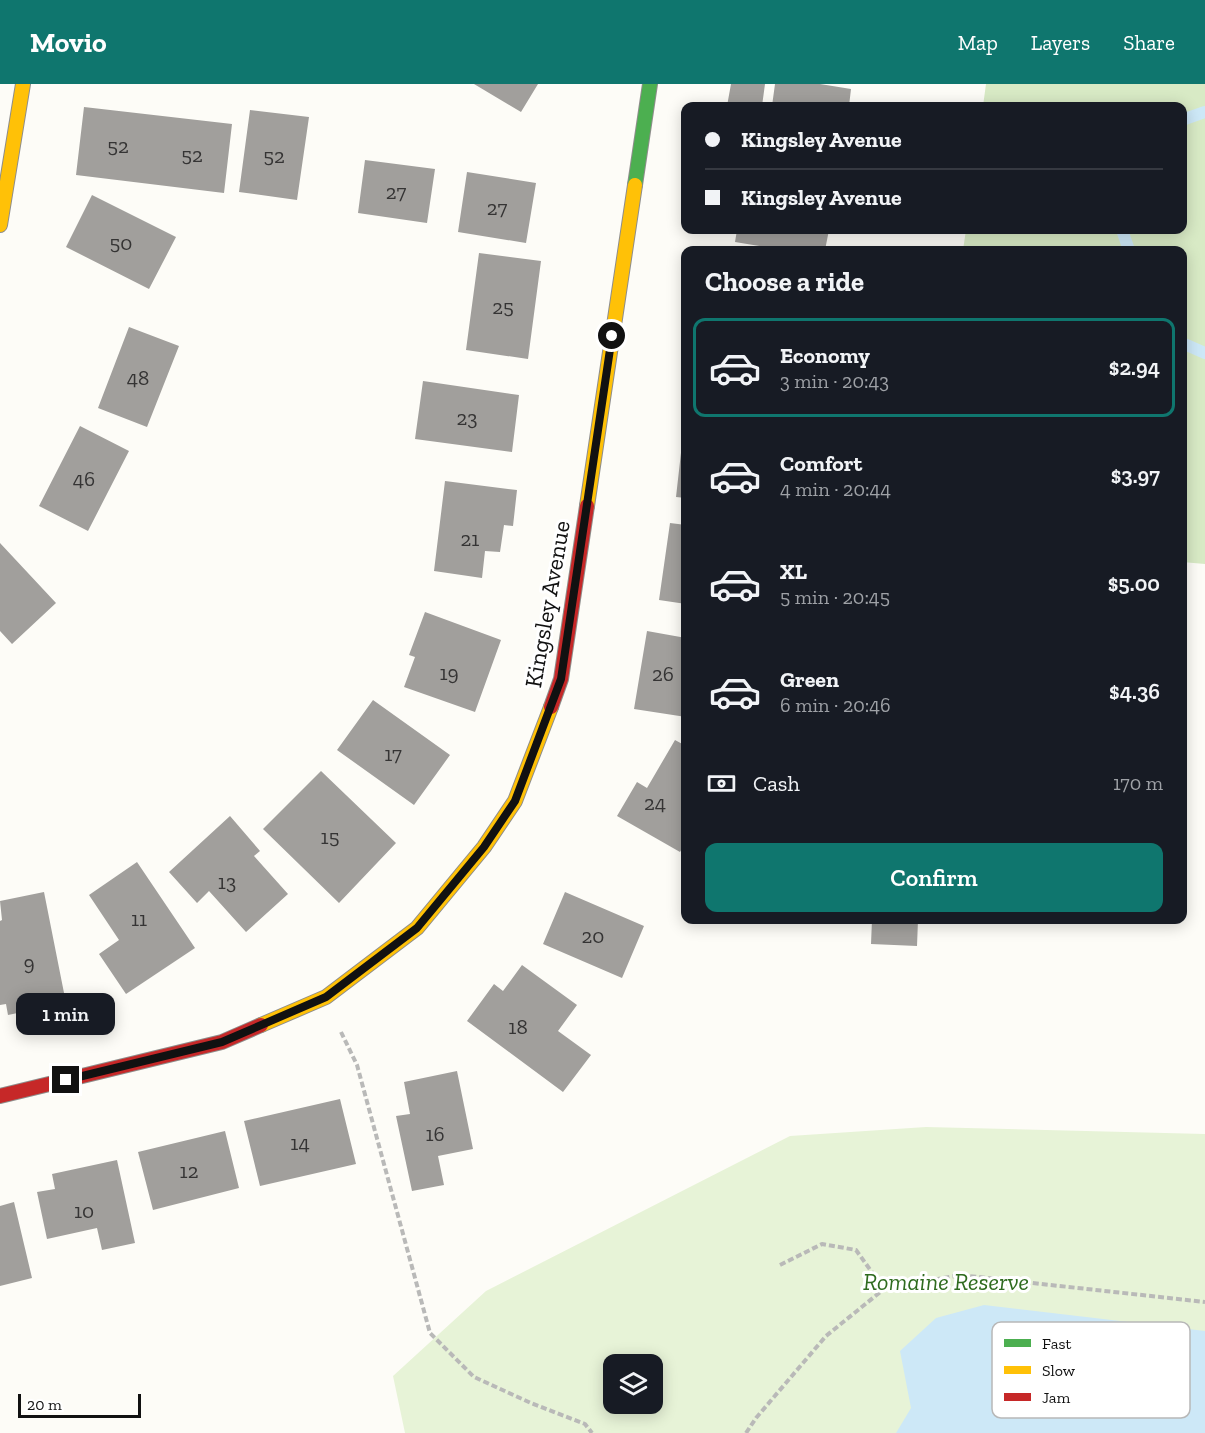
<!DOCTYPE html>
<html lang="en">
<head>
<meta charset="utf-8">
<style>
  :root { --surface:#171b24; --page:#242831; --text:#f1f3f6; --muted:#9ea1a6; --line:#363941; --accent:#0f766e }
  body { margin:0; font-family:"Zilla Slab",serif; background:var(--page); color:var(--text); height:100vh; display:flex; flex-direction:column; font-size:22px; white-space:nowrap }
  * { box-sizing:border-box; margin:0 }
  p { font-size:20px; color:var(--muted) }
  .icon { flex:none; width:33px; height:33px; fill:none; stroke:currentColor; stroke-width:2; stroke-linecap:round; stroke-linejoin:round }
  .map { position:relative; flex:1; overflow:hidden }
  .sheet { position:absolute; left:681px; top:162px; width:506px; height:678px; display:flex; flex-direction:column; background:var(--surface); border-radius:12px; box-shadow:0 3px 15px #0003 }
  .sheet>* { flex:none }
  .banner { position:absolute; left:681px; top:18px; width:506px; height:132px; border-radius:12px; box-shadow:0 3px 15px #0003; display:grid; align-content:center; height:132px; padding:0 24px; background:var(--surface) }
  .buttons { position:absolute; left:603px; top:1270px; display:grid; gap:12px }
  .buttons a { display:grid; place-items:center; width:60px; height:60px; border-radius:12px; background:var(--surface); box-shadow:0 3px 15px #0003; font-size:30px }
  .scale { position:absolute; left:18px; bottom:15px; width:123px; box-sizing:border-box; padding-left:6px; border:3px solid #111; border-top:0; font-size:16px; line-height:21px; white-space:nowrap; color:#111; -webkit-text-stroke:4px #fff; paint-order:stroke }
  .end { position:absolute; width:27px; height:27px; margin:-14px; border:8px solid #111; background:#fff; box-shadow:0 0 0 3px #fff }
  .from { border-radius:50% }
  .bubble { position:absolute; height:42px; border-radius:12px; background:var(--surface); box-shadow:0 3px 15px #0003; font-size:20px; font-weight:600; line-height:42px; text-align:center }
  .banner b { display:flex; align-items:center; gap:21px; height:57px; font-size:22px }
  .banner b+b { border-top:2px solid var(--line) }
  .banner i { width:15px; height:15px; background:var(--text) }
  ul { padding:0; list-style:none }
  li { display:flex; align-items:center; gap:18px; height:99px; margin:0 12px 9px; padding:0 12px; border:3px solid transparent; border-radius:12px }
  li div { flex:1 }
  li b { display:block; font-size:22px }
  li em { font-style:normal; font-weight:600 }
  li.active { border-color:var(--accent) }
  li>.icon { width:54px; height:54px; stroke-width:1.5 }
  h2 { padding:0 24px; font-size:27px; line-height:72px }
  .pay { display:flex; align-items:center; gap:15px; height:66px; padding:0 24px; font-size:22px }
  .pay p { margin-inline-start:auto }
  .cta { display:flex; gap:12px; margin-top:auto; padding:12px 24px }
  .cta a { flex:1; height:69px; border-radius:12px; background:var(--accent); color:#fff; font-size:24px; font-weight:600; line-height:69px; text-align:center }
  header { display:flex; align-items:center; gap:36px; box-sizing:border-box; height:84px; padding:0 30px; background:var(--accent); color:#fff }
  header strong { font-size:28px }
  nav { display:flex; gap:33px; margin-inline-start:auto; font-size:21px }
  .map>svg:first-child { display:block }
</style>
</head>
<body>
<header>
<strong>Movio</strong>
<nav><a>Map</a><a>Layers</a><a>Share</a></nav>
</header>
<div class="map">
<svg width="1205" height="1349" viewBox="0 0 1205 1349">
  <rect width="100%" height="100%" fill="#fdfcf7"/>
  <!-- green -->
  <path fill="#e7f3d7" fill-rule="evenodd" d="M 926,1043 L 1205,1050 L 1205,1349 L 405,1349 L 393,1292 L 486,1207 L 790,1052 ZM 614,1281 L 652,1281 L 652,1320 L 614,1320 Z"/>
  <!-- forest -->
  <path fill="#d8eac5" d="M 986,0 L 1205,0 L 1205,480 L 1182,478 L 1182,166 L 963,166 L 966,146 L 1182,146 L 1182,22 L 983,22 Z"/>
  <!-- water -->
  <path fill="#cde8f7" d="M 984,1221 L 1205,1247 L 1205,1349 L 896,1349 L 911,1324 L 900,1267 L 936,1234 Z"/>
  <g fill="none" stroke-linecap="round" stroke-linejoin="round">
    <!-- stream -->
    <path stroke="#cde8f7" stroke-width="12" d="M 1182,36 L 1205,28
      M 1122,146 L 1129,166
      M 1182,259 L 1205,269"/>
  </g>
  <!-- building -->
  <path fill="#a19f9c" d="M 474,0 L 538,0 L 521,28 Z
    M 731,0 L 765,0 L 762,22 L 727,22 Z
    M 775,0 L 820,0 L 851,5 L 849,22 L 772,22 Z
    M 84,23 L 232,40 L 224,109 L 76,91 Z
    M 250,26 L 309,33 L 297,116 L 239,108 Z
    M 365,76 L 435,85 L 427,139 L 358,129 Z
    M 467,88 L 536,99 L 526,159 L 458,148 Z
    M 92,111 L 176,153 L 149,205 L 66,163 Z
    M 737,146 L 829,146 L 825,166 L 784,166 L 735,158 Z
    M 479,169 L 541,177 L 528,275 L 466,266 Z
    M 129,243 L 179,262 L 147,343 L 98,324 Z
    M 423,297 L 519,311 L 512,368 L 415,355 Z
    M 80,342 L 129,367 L 88,447 L 39,422 Z
    M 683,351 L 686,351 L 686,414 L 676,413 Z
    M 445,397 L 517,406 L 513,442 L 504,441 L 500,468 L 485,467 L 482,494 L 434,487 Z
    M 670,439 L 686,441 L 686,520 L 659,516 Z
    M 0,459 L 56,519 L 12,560 L 0,547 Z
    M 425,528 L 501,556 L 475,628 L 404,603 L 415,573 L 409,571 Z
    M 647,547 L 686,554 L 686,633 L 634,625 Z
    M 373,616 L 450,671 L 414,721 L 337,666 Z
    M 675,656 L 686,662 L 686,758 L 680,768 L 617,732 L 637,698 L 647,704 Z
    M 321,687 L 396,759 L 339,819 L 263,745 Z
    M 230,732 L 260,767 L 254,772 L 288,810 L 246,848 L 209,807 L 197,819 L 169,788 Z
    M 137,778 L 195,864 L 126,910 L 99,870 L 119,856 L 89,811 Z
    M 44,808 L 66,919 L 8,931 L 6,920 L 0,921 L 0,837 L 2,836 L 0,817 Z
    M 565,808 L 644,842 L 622,894 L 543,860 Z
    M 872,836 L 918,836 L 917,862 L 871,860 Z
    M 522,881 L 577,921 L 558,947 L 591,971 L 563,1008 L 467,937 L 494,900 L 503,907 Z
    M 457,987 L 473,1065 L 438,1072 L 444,1101 L 412,1107 L 396,1032 L 410,1030 L 404,998 Z
    M 340,1015 L 356,1080 L 260,1102 L 244,1037 Z
    M 225,1047 L 239,1104 L 153,1126 L 138,1068 Z
    M 117,1076 L 135,1159 L 102,1166 L 97,1144 L 47,1155 L 37,1108 L 55,1105 L 52,1090 Z
    M 14,1118 L 32,1194 L 0,1202 L 0,1122 Z"/>
  <g fill="none" stroke-linecap="round" stroke-linejoin="round">
    <!-- fast casing -->
    <g stroke="#8e8d8b" stroke-width="16">
      <path id="fast" d="M 635,101 L 650,0"/>
    </g>
    <!-- slow casing -->
    <g stroke="#8e8d8b" stroke-width="16">
      <path id="slow" d="M 0,141 L 23,0
        M 587,422 L 635,101
        M 261,941 L 326,913 L 417,844 L 484,763 L 515,717 L 551,623"/>
    </g>
    <!-- jam casing -->
    <g stroke="#8e8d8b" stroke-width="16">
      <path id="jam" d="M 551,623 L 561,595 L 587,422
        M 0,1012 L 222,958 L 261,941"/>
    </g>
    <!-- path -->
    <path stroke="#b9b9b8" stroke-width="4" stroke-dasharray="6 3" stroke-linecap="butt" d="M 341,948 L 357,981 L 430,1249 L 474,1293 L 531,1319 L 585,1340 L 592,1349
      M 780,1181 L 822,1160 L 856,1166 L 884,1205
      M 746,1349 L 756,1334 L 826,1252 L 884,1205 L 960,1191 L 1205,1218"/>
    <!-- fast -->
    <use href="#fast" stroke="#4caf50" stroke-width="14"/>
    <!-- slow -->
    <use href="#slow" stroke="#ffc107" stroke-width="14"/>
    <!-- jam -->
    <use href="#jam" stroke="#c62828" stroke-width="14"/>
  </g>
  <g fill="none" stroke-linecap="round" stroke-linejoin="round">
    <!-- route -->
    <path stroke="#111" stroke-width="8" d="M 66,996 L 222,958 L 326,913 L 417,844 L 484,763 L 515,717 L 561,595 L 612,252"/>
  </g>
  <g text-anchor="middle" dominant-baseline="central" stroke-width="6" stroke-linejoin="round" paint-order="stroke">
    <!-- number labels -->
    <g font-size="21" fill="#353434">
      <text x="118" y="61">52</text>
      <text x="192" y="70">52</text>
      <text x="274" y="71">52</text>
      <text x="396" y="107">27</text>
      <text x="497" y="123">27</text>
      <text x="121" y="158">50</text>
      <text x="503" y="222">25</text>
      <text x="138" y="293">48</text>
      <text x="467" y="333">23</text>
      <text x="84" y="394">46</text>
      <text x="470" y="454">21</text>
      <text x="449" y="588">19</text>
      <text x="663" y="589">26</text>
      <text x="393" y="669">17</text>
      <text x="655" y="718">24</text>
      <text x="330" y="752">15</text>
      <text x="227" y="797">13</text>
      <text x="139" y="834">11</text>
      <text x="593" y="851">20</text>
      <text x="29" y="878">9</text>
      <text x="518" y="942">18</text>
      <text x="435" y="1049">16</text>
      <text x="300" y="1058">14</text>
      <text x="189" y="1086">12</text>
      <text x="84" y="1126">10</text>
    </g>
    <!-- street labels -->
    <g font-size="24" fill="#111" stroke="#fff">
      <text transform="translate(547 520) rotate(-80)">Kingsley Avenue</text>
    </g>
    <!-- park labels -->
    <g font-size="24" font-style="italic" fill="#2f6b1f" stroke="#fff">
      <text x="946" y="1197">Romaine Reserve</text>
    </g>
  </g>
  <!-- legend -->
  <rect x="992" y="1238" width="198" height="96" rx="9" fill="#fff" stroke="#b8b8b8" stroke-width="1.5"/>
  <rect x="1004" y="1255" width="27" height="8" fill="#4caf50"/>
  <rect x="1004" y="1282" width="27" height="8" fill="#ffc107"/>
  <rect x="1004" y="1309" width="27" height="8" fill="#c62828"/>
  <g font-size="16" fill="#111">
    <text x="1042" y="1265">Fast</text>
    <text x="1042" y="1292">Slow</text>
    <text x="1042" y="1319">Jam</text>
  </g>
</svg>
<div class="buttons">
<a><svg class="icon" aria-label="layers" viewBox="0 0 24 24"><path d="M12 4l9 5-9 5-9-5zM3 14l9 5 9-5"/></svg></a>
</div>
<div class="scale">20 m</div>
<i class="end from" style="left:612px;top:252px"></i>
<i class="end" style="left:66px;top:996px"></i>
<div class="bubble" style="left:16px;top:909px;width:99px">1 min</div>
<div class="banner">
<b><i class="from"></i>Kingsley Avenue</b>
<b><i></i>Kingsley Avenue</b>
</div>
<section class="sheet">
<h2>Choose a ride</h2>
<ul>
<li class="active"><svg class="icon" aria-label="car" viewBox="0 0 24 24"><path d="M5 17H2v-5l4-1 3-4h7l3 4 3 1v5h-3M9 17h6M6 11h13"/><circle cx="7" cy="17" r="2"/><circle cx="17" cy="17" r="2"/></svg><div><b>Economy</b><p>3 min · 20:43</p></div><em>$2.94</em></li>
<li><svg class="icon" aria-label="car" viewBox="0 0 24 24"><path d="M5 17H2v-5l4-1 3-4h7l3 4 3 1v5h-3M9 17h6M6 11h13"/><circle cx="7" cy="17" r="2"/><circle cx="17" cy="17" r="2"/></svg><div><b>Comfort</b><p>4 min · 20:44</p></div><em>$3.97</em></li>
<li><svg class="icon" aria-label="car" viewBox="0 0 24 24"><path d="M5 17H2v-5l4-1 3-4h7l3 4 3 1v5h-3M9 17h6M6 11h13"/><circle cx="7" cy="17" r="2"/><circle cx="17" cy="17" r="2"/></svg><div><b>XL</b><p>5 min · 20:45</p></div><em>$5.00</em></li>
<li><svg class="icon" aria-label="car" viewBox="0 0 24 24"><path d="M5 17H2v-5l4-1 3-4h7l3 4 3 1v5h-3M9 17h6M6 11h13"/><circle cx="7" cy="17" r="2"/><circle cx="17" cy="17" r="2"/></svg><div><b>Green</b><p>6 min · 20:46</p></div><em>$4.36</em></li>
</ul>
<div class="pay"><svg class="icon" aria-label="cash" viewBox="0 0 24 24"><path d="M3 7h18v10H3z"/><circle cx="12" cy="12" r="2"/></svg>Cash<p>170 m</p></div>
<div class="cta"><a>Confirm</a></div>
</section>
</div>
</body>
</html>
